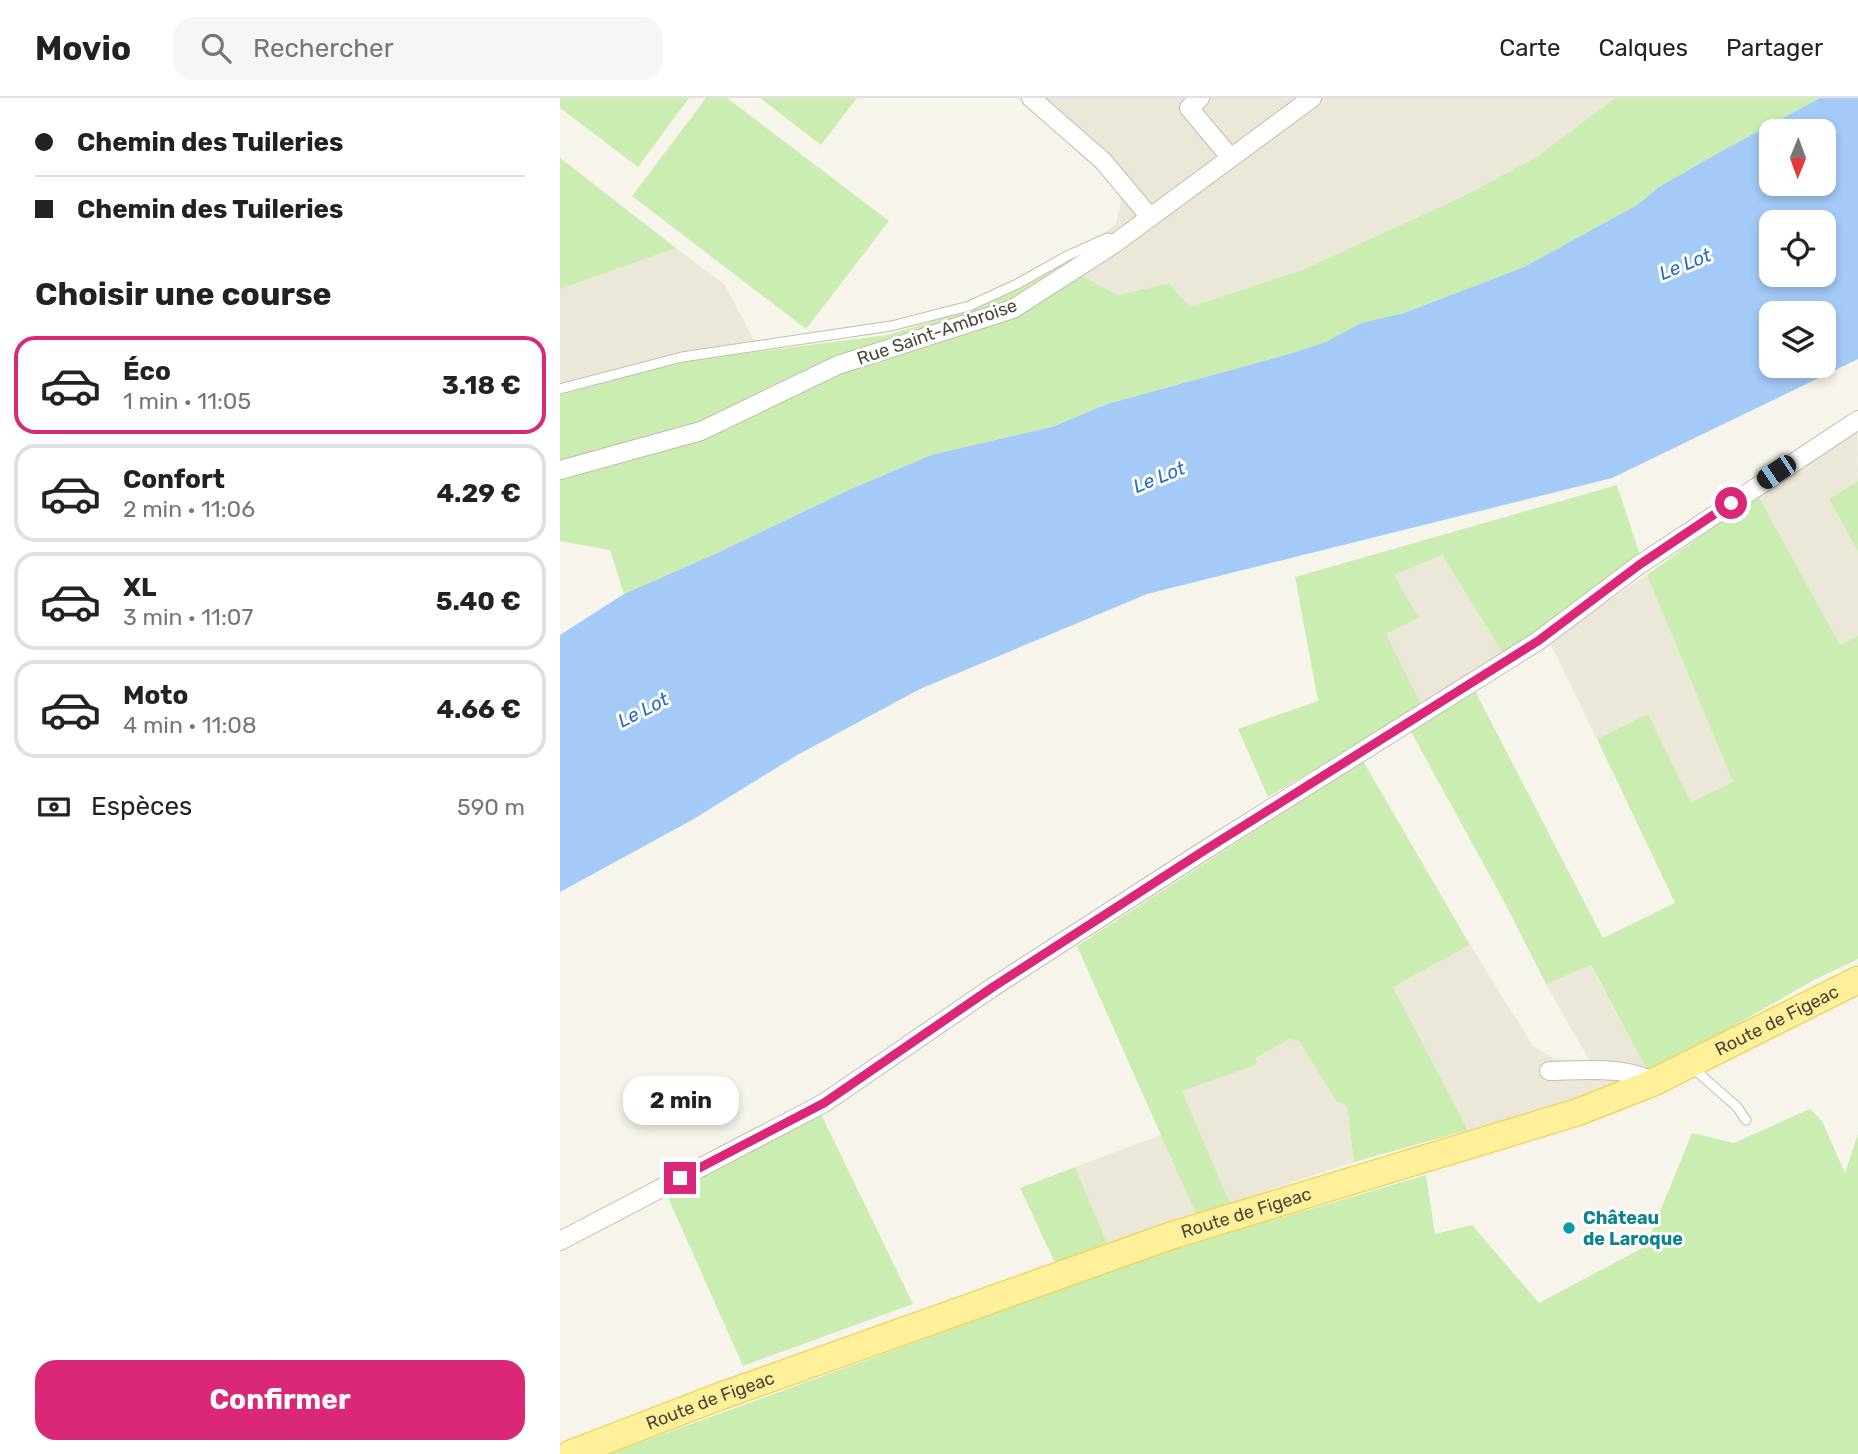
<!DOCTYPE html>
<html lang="fr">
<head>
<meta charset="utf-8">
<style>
  :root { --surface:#fff; --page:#f6f6f6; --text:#222; --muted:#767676; --line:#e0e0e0; --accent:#db2777 }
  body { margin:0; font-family:Rubik,sans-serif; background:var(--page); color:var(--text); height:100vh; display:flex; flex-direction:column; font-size:26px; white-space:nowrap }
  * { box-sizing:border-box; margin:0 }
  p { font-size:23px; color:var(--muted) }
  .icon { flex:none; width:38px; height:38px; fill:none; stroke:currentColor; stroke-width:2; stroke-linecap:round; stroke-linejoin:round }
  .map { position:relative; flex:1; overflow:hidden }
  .panel { display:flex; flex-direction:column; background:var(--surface); width:560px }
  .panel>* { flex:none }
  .hud { display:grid; align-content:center; height:154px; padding:0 35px; background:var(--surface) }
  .needle { width:46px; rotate:181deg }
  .controls { position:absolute; left:1199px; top:21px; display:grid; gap:14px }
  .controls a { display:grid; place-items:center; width:77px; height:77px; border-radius:14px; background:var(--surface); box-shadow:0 4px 10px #0003; font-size:35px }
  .end { position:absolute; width:32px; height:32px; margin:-16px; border:9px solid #db2777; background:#fff; box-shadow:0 0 0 4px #fff }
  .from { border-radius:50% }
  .bubble { position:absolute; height:49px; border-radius:21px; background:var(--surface); box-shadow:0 4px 10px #0003; font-size:23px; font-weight:700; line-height:49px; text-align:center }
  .car { position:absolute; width:21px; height:42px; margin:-21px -10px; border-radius:9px; box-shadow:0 0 5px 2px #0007; background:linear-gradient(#222 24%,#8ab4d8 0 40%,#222 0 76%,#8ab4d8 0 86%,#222 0) }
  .hud b { display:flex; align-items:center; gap:24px; height:66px; font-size:26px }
  .hud b+b { border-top:2px solid var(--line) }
  .hud i { width:18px; height:18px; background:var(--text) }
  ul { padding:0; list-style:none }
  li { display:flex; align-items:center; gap:21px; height:98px; margin:0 14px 10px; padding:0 21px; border:4px solid var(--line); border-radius:21px }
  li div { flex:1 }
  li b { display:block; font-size:26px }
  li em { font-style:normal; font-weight:700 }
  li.selected { border-color:var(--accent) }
  li>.icon { width:63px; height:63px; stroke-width:1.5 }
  h2 { padding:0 35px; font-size:32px; line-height:84px }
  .pay { display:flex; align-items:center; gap:18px; height:77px; padding:0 35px; font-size:26px }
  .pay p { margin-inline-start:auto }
  .action { display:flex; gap:14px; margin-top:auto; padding:14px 35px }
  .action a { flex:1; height:80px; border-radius:21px; background:var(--accent); color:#fff; font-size:28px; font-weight:700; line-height:80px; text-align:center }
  header { display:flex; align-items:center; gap:42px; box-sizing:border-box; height:98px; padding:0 35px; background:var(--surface); border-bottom:2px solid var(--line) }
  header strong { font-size:33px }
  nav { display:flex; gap:38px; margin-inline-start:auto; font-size:24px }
  .search { width:490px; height:63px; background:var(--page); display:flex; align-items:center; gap:18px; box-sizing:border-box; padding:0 24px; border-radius:21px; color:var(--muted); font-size:26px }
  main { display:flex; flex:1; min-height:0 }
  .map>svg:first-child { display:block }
</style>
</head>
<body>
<header>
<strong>Movio</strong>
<div class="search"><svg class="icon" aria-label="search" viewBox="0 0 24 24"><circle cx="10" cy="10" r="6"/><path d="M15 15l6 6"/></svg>Rechercher</div>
<nav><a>Carte</a><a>Calques</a><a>Partager</a></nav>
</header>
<main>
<section class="panel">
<div class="hud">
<b><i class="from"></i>Chemin des Tuileries</b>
<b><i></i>Chemin des Tuileries</b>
</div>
<h2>Choisir une course</h2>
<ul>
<li class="selected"><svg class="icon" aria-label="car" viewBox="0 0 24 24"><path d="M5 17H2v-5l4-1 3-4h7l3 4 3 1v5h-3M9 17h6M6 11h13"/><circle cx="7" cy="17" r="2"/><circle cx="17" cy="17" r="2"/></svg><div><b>Éco</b><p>1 min · 11:05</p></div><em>3.18 €</em></li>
<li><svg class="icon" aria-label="car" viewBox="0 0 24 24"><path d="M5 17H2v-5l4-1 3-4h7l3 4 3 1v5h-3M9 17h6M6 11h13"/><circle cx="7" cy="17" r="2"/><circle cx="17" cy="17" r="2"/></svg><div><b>Confort</b><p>2 min · 11:06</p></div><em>4.29 €</em></li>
<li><svg class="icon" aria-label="car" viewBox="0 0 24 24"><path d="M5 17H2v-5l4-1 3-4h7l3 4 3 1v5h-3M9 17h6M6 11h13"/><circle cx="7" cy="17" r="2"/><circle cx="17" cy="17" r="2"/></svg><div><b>XL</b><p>3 min · 11:07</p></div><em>5.40 €</em></li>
<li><svg class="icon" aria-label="car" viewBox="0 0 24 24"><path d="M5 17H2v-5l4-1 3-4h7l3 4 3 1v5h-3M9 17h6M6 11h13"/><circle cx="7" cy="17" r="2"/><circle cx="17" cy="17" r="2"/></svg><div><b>Moto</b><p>4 min · 11:08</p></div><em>4.66 €</em></li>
</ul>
<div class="pay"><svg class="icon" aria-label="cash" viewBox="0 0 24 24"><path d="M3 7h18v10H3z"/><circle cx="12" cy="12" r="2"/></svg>Espèces<p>590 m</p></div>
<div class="action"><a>Confirmer</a></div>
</section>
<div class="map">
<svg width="1298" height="1356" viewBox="0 0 1298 1356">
  <rect width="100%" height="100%" fill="#f7f5eb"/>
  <!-- residential -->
  <path fill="#ebe8d9" d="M 458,0 L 1055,0 L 975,60 L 894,102 L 742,172 L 630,209 L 609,185 L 558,197 L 502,167 L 556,126 L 561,104 L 559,92 Z
    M 116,150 L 165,187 L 200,254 L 120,264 L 0,297 L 0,191 Z
    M 1297,331 L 1298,383 L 1269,401 L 1298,454 L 1298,538 L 1280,547 L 1198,397 Z
    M 882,457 L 944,557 L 862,608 L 826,536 L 859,520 L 834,477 Z
    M 1087,477 L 1173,684 L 1131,704 L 1088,616 L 1037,641 L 989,543 Z
    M 910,847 L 973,948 L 995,961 L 1030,964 L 986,886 L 1030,867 L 1088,974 L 1036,998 L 908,1032 L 833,889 Z
    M 729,940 L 739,943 L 776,1003 L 787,1008 L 794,1064 L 670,1105 L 622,993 L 695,967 L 696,961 Z
    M 601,1037 L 636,1116 L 548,1147 L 515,1069 Z"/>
  <!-- green -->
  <path fill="#cbedb1" d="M 0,0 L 129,0 L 78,69 L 0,10 Z
    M 146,0 L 167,0 L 329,123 L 246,231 L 72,98 Z
    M 200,0 L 297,0 L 261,47 Z
    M 1055,0 L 1260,0 L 1158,55 L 1099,89 L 1077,107 L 964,169 L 844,215 L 801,225 L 767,244 L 726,257 L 547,306 L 492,329 L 371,357 L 291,391 L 155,456 L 64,496 L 50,452 L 0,443 L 0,297 L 120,264 L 327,237 L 407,213 L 502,167 L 558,197 L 609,185 L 630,209 L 742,172 L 897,101 L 975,60 Z
    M 0,60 L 116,150 L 0,191 Z
    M 1298,383 L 1298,454 L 1269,401 Z
    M 1057,387 L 1080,457 L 944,557 L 882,457 L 834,477 L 859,520 L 826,536 L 862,608 L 708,699 L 678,631 L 758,603 L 735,479 Z
    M 1198,397 L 1280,547 L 1298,538 L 1298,861 L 1254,882 L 1109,965 L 1088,974 L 1031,867 L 986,886 L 946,807 L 850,632 L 914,591 L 1043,840 L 1115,805 L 1037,641 L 1088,616 L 1131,704 L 1173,684 L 1087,477 Z
    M 803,663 L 910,847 L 833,889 L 908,1032 L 794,1064 L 787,1008 L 776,1003 L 739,943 L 729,941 L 696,960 L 696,967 L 622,993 L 670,1105 L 636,1116 L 517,848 Z
    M 1250,1011 L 1262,1023 L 1285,1075 L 1298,1036 L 1298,1356 L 49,1356 L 594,1157 L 866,1077 L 875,1136 L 912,1127 L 979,1205 L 1086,1148 L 1132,1035 L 1174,1045 Z
    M 260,1014 L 353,1206 L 183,1268 L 106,1095 Z
    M 515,1069 L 548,1147 L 496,1167 L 460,1090 Z"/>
  <!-- water -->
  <path fill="#a4caf7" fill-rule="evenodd" d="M 1260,0 L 1298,0 L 1298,261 L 1052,380 L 587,496 L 360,591 L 239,656 L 132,722 L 0,794 L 0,537 L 64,496 L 155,456 L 291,391 L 371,357 L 492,329 L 547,306 L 726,257 L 766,244 L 801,225 L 844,215 L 964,169 L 1077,107 L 1099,89 L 1158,55 ZM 1211,33 L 1264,33 L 1264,86 L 1211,86 ZM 1211,124 L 1264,124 L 1264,177 L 1211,177 ZM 1211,215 L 1264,215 L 1264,268 L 1211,268 Z"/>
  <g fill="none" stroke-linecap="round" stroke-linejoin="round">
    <!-- service casing -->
    <g stroke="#c3bead" stroke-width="11">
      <path id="service" d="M 0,291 L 122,259 L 331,228 L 409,208 L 457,186 L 507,158 L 547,140 L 557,142
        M 1133,970 L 1177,1009 L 1186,1022"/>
    </g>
    <!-- minor casing -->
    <g stroke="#c3bead" stroke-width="20">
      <path id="minor" d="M 471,0 L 543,63 L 590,119
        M 640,0 L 629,10 L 670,59
        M 0,372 L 141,333 L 278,267 L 453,211 L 554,146 L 752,0
        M 989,973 C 1015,973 1072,967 1092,985
        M 0,1143 L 264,1005 L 433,889 L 645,752 L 978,543 L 1079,467 L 1298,322"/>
    </g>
    <!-- primary casing -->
    <g stroke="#eed662" stroke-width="29">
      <g id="primary">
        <path id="s1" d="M 10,1356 L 158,1299 L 610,1138 L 1018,1014 L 1092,985 L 1298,882"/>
      </g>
    </g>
    <!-- service -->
    <use href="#service" stroke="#fff" stroke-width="9"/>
    <!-- minor -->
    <use href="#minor" stroke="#fff" stroke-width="18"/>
    <!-- primary -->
    <use href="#primary" stroke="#fff09c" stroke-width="26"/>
  </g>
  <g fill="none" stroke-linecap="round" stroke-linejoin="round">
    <!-- route -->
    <path stroke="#db2777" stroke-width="9" d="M 120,1080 L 264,1005 L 433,889 L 645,752 L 978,543 L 1079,467 L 1171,405"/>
  </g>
  <!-- markers -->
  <circle fill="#0f9aa8" stroke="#fff" stroke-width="2.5" cx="1009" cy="1130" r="7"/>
  <g text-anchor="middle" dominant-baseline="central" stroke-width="6" stroke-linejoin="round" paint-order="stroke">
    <!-- street labels -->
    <g font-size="18" fill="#4c4738" stroke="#fff">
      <text transform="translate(377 234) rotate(-19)">Rue Saint-Ambroise</text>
      <text stroke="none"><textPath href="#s1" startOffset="1284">Route de Figeac</textPath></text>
      <text stroke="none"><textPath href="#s1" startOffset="718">Route de Figeac</textPath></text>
      <text stroke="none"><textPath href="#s1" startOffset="150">Route de Figeac</textPath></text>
    </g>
    <!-- culture labels -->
    <g font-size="18" font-weight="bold" fill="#0d838f" stroke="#fff" text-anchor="start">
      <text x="1023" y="1120">Château<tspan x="1023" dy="21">de Laroque</tspan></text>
    </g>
    <!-- water labels -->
    <g font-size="19" font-style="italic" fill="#266cc3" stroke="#fff">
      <text transform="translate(1125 166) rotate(-22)">Le Lot</text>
      <text transform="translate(599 379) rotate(-22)">Le Lot</text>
      <text transform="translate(83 612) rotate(-27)">Le Lot</text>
    </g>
  </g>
</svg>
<div class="controls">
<a><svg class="needle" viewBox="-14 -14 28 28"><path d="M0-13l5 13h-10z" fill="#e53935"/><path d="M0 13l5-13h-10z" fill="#767676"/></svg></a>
<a><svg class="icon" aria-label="locate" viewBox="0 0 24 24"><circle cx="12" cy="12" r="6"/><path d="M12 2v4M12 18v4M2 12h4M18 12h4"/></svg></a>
<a><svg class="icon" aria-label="layers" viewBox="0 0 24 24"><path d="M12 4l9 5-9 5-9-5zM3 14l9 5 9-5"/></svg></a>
</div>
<i class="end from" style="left:1171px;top:405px"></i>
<i class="end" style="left:120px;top:1080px"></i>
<div class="bubble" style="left:63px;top:978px;width:116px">2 min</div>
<i class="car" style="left:1216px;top:374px;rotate:236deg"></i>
</div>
</main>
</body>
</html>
